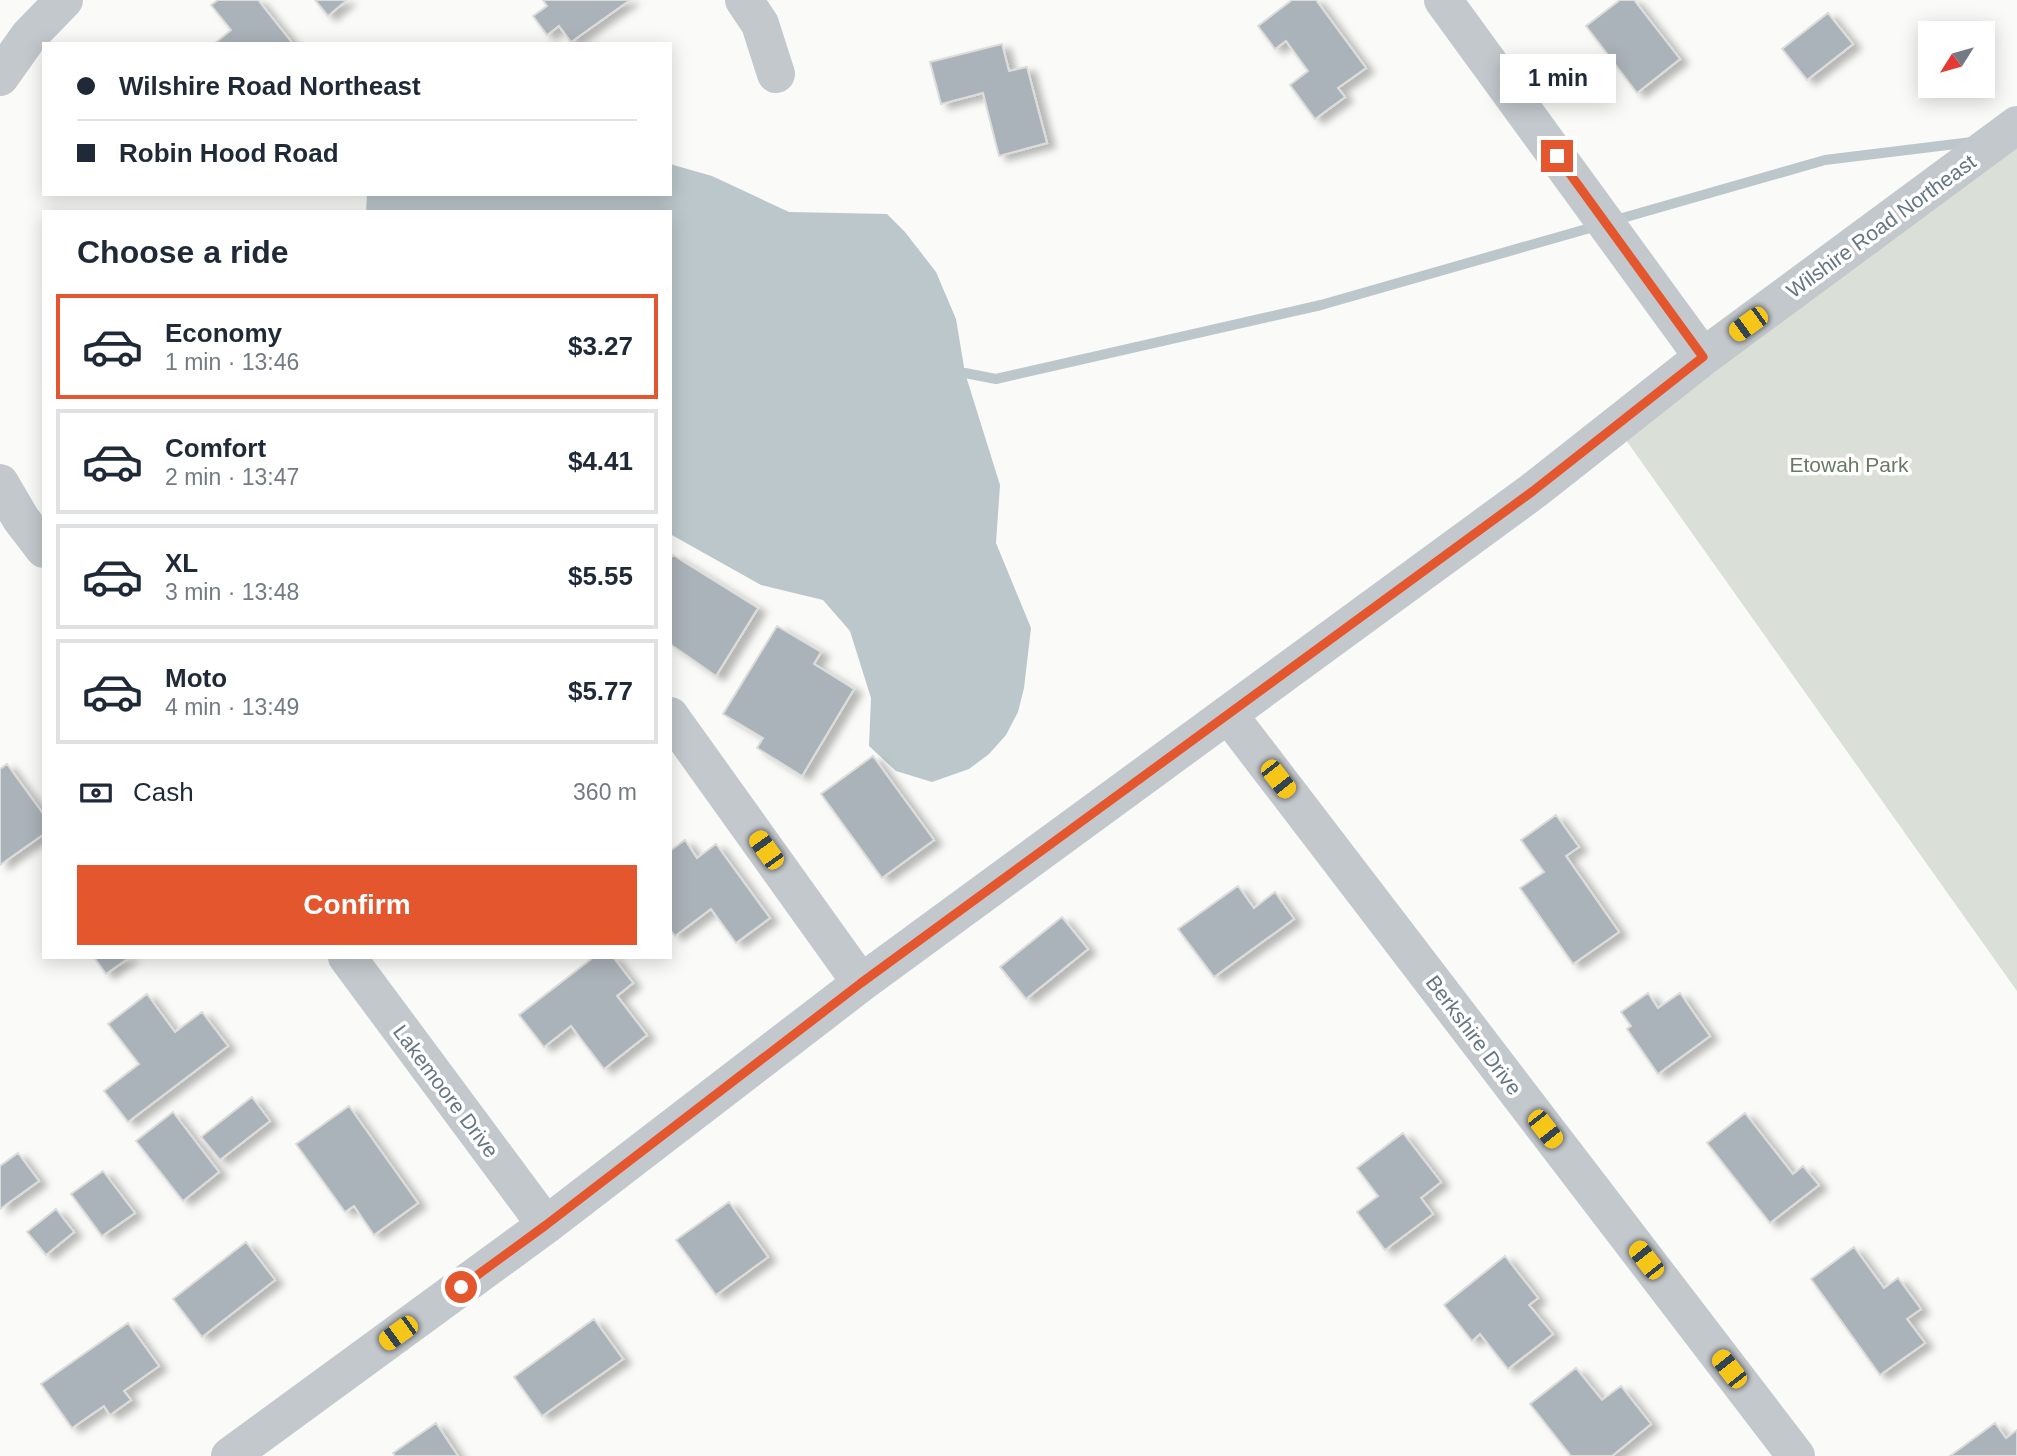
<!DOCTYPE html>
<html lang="en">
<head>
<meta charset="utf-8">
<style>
  :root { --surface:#fff; --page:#f2f2f3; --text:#1f2937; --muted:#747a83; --line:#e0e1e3; --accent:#e4572e }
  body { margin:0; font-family:Arial,sans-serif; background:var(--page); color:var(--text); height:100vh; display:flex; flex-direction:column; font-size:26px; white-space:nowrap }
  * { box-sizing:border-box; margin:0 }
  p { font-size:23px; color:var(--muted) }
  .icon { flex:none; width:38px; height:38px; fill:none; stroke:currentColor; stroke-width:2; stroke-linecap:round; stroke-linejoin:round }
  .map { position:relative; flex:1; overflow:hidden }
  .side { position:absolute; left:42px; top:210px; width:630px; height:749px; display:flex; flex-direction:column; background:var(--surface); border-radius:0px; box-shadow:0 4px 18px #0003 }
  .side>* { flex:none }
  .banner { position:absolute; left:42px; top:42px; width:630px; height:154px; border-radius:0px; box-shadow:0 4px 18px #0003; display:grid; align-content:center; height:154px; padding:0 35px; background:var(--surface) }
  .needle { width:46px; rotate:233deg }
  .controls { position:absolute; left:1918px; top:21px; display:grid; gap:14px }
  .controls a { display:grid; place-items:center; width:77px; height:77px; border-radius:0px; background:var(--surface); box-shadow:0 4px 18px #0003; font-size:35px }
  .end { position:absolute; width:32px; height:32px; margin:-16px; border:9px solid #e4572e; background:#fff; box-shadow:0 0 0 4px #fff }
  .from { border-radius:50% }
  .bubble { position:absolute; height:49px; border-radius:0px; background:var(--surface); box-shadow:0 4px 18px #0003; font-size:23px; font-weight:600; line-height:49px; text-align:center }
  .car { position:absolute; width:21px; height:42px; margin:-21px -10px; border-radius:9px; box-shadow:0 0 5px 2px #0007; background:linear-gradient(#f5c518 24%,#345 0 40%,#f5c518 0 76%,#345 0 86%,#f5c518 0) }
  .banner b { display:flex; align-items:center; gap:24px; height:66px; font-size:26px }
  .banner b+b { border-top:2px solid var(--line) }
  .banner i { width:18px; height:18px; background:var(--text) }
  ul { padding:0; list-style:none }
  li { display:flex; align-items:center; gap:21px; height:105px; margin:0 14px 10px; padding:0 21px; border:4px solid var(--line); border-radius:0px }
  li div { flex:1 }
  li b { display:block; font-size:26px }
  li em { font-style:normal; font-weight:600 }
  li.current { border-color:var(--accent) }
  li>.icon { width:63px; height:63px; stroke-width:1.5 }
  h2 { padding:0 35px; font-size:32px; line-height:84px }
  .pay { display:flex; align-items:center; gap:18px; height:77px; padding:0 35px; font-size:26px }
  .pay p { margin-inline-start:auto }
  .button { display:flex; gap:14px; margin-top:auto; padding:14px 35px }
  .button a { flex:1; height:80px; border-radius:0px; background:var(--accent); color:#fff; font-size:28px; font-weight:600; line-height:80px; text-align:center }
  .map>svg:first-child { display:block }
</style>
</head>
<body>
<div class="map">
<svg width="2017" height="1456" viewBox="0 0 2017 1456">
  <defs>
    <filter id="shadow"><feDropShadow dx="8" dy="4.5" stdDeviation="3.5" flood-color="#0004"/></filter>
  </defs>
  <rect width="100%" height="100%" fill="#fafaf8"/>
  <!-- green -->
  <path fill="#dadfd7" d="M 2017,131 L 2017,991 L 1616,426 Z"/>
  <!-- water -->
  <path fill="#bbc7cb" d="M 670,164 L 712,176 L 789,212 L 887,214 L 905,232 L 936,272 L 956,319 L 965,373 L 1000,485 L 996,543 L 1031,628 L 1024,688 L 1018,712 L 1006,735 L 989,754 L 969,769 L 932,782 L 896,771 L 869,746 L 871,698 L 850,631 L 823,600 L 761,585 L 670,534 L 670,212 L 366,212 L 367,194 L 670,194 Z"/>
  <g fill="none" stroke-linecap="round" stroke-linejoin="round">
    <!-- stream -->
    <path stroke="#bbc7cb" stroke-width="10" d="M 1612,221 L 1825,160 L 1972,142
      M 965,373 L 996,379 L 1321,305 L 1597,226"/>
  </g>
  <!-- building -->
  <path fill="#aab3b9" stroke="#dcdcda" stroke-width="2" filter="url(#shadow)" d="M 218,0 L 258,0 L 293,44 L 214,44 L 231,30 L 211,5 Z
    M 315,0 L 347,0 L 328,16 Z
    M 543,0 L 630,0 L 571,42 L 559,26 L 547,35 L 533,16 L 547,6 Z
    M 1292,0 L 1316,0 L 1366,68 L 1338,88 L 1345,97 L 1315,119 L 1290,85 L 1308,71 L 1286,41 L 1275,49 L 1258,26 Z
    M 1620,0 L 1634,0 L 1680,59 L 1637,93 L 1586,26 Z
    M 1828,13 L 1853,44 L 1807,80 L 1782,49 Z
    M 1002,44 L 1009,71 L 1027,67 L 1047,143 L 999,156 L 983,93 L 941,104 L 930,62 Z
    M 673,555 L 758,608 L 716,676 L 670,644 L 670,559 Z
    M 777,626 L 821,652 L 814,664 L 854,689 L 802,776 L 757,748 L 763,738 L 723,714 Z
    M 873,756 L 934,840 L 882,878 L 821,794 Z
    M 7,764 L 44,815 L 44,834 L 0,865 L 0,769 Z
    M 1556,815 L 1579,847 L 1566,856 L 1619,932 L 1573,964 L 1520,888 L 1544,872 L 1521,840 Z
    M 685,840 L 697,858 L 716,844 L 770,918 L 736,943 L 711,909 L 675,936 L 670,930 L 670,851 Z
    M 1238,886 L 1254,908 L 1275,892 L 1294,919 L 1214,977 L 1178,929 Z
    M 1062,917 L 1088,949 L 1026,999 L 1000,967 Z
    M 94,957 L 130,957 L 106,974 Z
    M 594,957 L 613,957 L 633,983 L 617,996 L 647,1035 L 604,1069 L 571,1026 L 544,1047 L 519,1015 Z
    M 1648,993 L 1658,1008 L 1680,993 L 1710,1036 L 1658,1074 L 1627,1029 L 1631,1026 L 1621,1012 Z
    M 147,994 L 175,1032 L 202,1012 L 228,1046 L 128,1122 L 104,1091 L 139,1064 L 108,1024 Z
    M 252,1097 L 270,1121 L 220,1160 L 201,1137 Z
    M 349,1106 L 418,1203 L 374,1235 L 354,1206 L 345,1212 L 296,1144 Z
    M 173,1112 L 219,1172 L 183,1201 L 136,1141 Z
    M 1745,1113 L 1793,1174 L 1803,1166 L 1819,1185 L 1770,1223 L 1707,1143 Z
    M 1403,1133 L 1441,1182 L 1421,1198 L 1433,1214 L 1385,1250 L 1357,1212 L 1378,1196 L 1357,1168 Z
    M 18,1153 L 39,1181 L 0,1209 L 0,1166 Z
    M 103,1171 L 135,1213 L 102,1236 L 71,1194 Z
    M 729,1202 L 768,1257 L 716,1295 L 676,1240 Z
    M 56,1209 L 74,1232 L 46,1255 L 27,1232 Z
    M 246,1242 L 275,1280 L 202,1337 L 173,1299 Z
    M 1854,1247 L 1884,1288 L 1898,1278 L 1921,1309 L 1907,1319 L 1925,1343 L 1880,1375 L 1811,1279 Z
    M 1505,1256 L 1538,1298 L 1529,1305 L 1553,1334 L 1508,1369 L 1480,1334 L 1472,1341 L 1444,1305 Z
    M 594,1319 L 623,1359 L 542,1416 L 514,1377 Z
    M 128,1323 L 159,1366 L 124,1391 L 131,1400 L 110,1415 L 104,1406 L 72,1428 L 41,1384 Z
    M 1576,1368 L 1602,1400 L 1621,1386 L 1651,1424 L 1612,1456 L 1571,1456 L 1530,1404 Z
    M 436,1423 L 458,1456 L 395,1456 L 393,1453 Z
    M 1995,1423 L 2006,1438 L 2017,1430 L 2017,1456 L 1950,1456 Z"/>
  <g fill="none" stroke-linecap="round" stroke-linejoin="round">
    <!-- street -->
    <path stroke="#c3c8cc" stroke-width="38" d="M 744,0 L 760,24 L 776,74
      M 1443,0 L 1703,357
      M 0,77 L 29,36 L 64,0
      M 0,483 L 21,519 L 44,549
      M 1228,714 L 1796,1456
      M 670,716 L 861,983
      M 347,957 L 546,1225
      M 230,1456 L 546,1225 L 861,983 L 1533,491 L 1703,357 L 2017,125"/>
  </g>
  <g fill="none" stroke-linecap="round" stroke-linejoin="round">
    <!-- route -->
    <path stroke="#e4572e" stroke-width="9" d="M 461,1287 L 546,1225 L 861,983 L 1533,491 L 1703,357 L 1557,156"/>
  </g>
  <g text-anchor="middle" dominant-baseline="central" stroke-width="7" stroke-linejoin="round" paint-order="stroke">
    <!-- street labels -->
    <g font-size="21" fill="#657683" stroke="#fff">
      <text transform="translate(1881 226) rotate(-36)">Wilshire Road Northeast</text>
      <text transform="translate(1474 1035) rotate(53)">Berkshire Drive</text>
      <text transform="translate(446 1091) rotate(53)">Lakemoore Drive</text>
    </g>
    <!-- park labels -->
    <g font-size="21" fill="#687a64" stroke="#fff">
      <text x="1849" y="464">Etowah Park</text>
    </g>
  </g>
</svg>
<div class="controls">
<a><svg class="needle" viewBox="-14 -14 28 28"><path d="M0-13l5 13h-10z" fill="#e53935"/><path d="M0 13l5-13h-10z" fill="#747a83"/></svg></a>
</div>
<i class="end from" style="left:461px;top:1287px"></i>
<i class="end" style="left:1557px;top:156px"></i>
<div class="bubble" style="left:1500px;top:54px;width:116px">1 min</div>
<i class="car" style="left:1748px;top:324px;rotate:234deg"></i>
<i class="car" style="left:1278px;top:779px;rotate:142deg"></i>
<i class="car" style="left:766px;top:850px;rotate:324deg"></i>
<i class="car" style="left:1545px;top:1129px;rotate:142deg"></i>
<i class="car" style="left:1646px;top:1260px;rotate:322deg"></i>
<i class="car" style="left:398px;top:1333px;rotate:234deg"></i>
<i class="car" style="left:1729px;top:1369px;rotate:322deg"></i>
<div class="banner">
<b><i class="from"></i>Wilshire Road Northeast</b>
<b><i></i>Robin Hood Road</b>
</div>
<section class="side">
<h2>Choose a ride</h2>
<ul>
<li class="current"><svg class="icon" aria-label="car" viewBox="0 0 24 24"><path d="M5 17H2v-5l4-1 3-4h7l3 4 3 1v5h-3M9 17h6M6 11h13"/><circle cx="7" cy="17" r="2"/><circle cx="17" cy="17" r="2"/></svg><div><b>Economy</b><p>1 min · 13:46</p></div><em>$3.27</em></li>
<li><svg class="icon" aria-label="car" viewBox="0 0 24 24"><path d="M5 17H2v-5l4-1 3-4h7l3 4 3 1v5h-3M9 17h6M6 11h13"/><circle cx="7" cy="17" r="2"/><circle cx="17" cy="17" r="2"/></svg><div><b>Comfort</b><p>2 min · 13:47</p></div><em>$4.41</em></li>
<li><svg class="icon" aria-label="car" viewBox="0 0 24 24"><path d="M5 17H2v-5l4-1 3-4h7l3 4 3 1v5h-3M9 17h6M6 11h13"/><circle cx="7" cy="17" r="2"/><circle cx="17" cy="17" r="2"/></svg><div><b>XL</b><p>3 min · 13:48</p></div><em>$5.55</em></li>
<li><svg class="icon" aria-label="car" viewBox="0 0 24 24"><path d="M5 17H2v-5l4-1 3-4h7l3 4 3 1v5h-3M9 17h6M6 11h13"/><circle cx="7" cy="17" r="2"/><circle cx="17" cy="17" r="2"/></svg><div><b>Moto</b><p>4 min · 13:49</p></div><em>$5.77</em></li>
</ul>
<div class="pay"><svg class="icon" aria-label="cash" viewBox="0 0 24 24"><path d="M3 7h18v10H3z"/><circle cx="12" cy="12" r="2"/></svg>Cash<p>360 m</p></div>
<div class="button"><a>Confirm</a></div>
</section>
</div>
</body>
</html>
